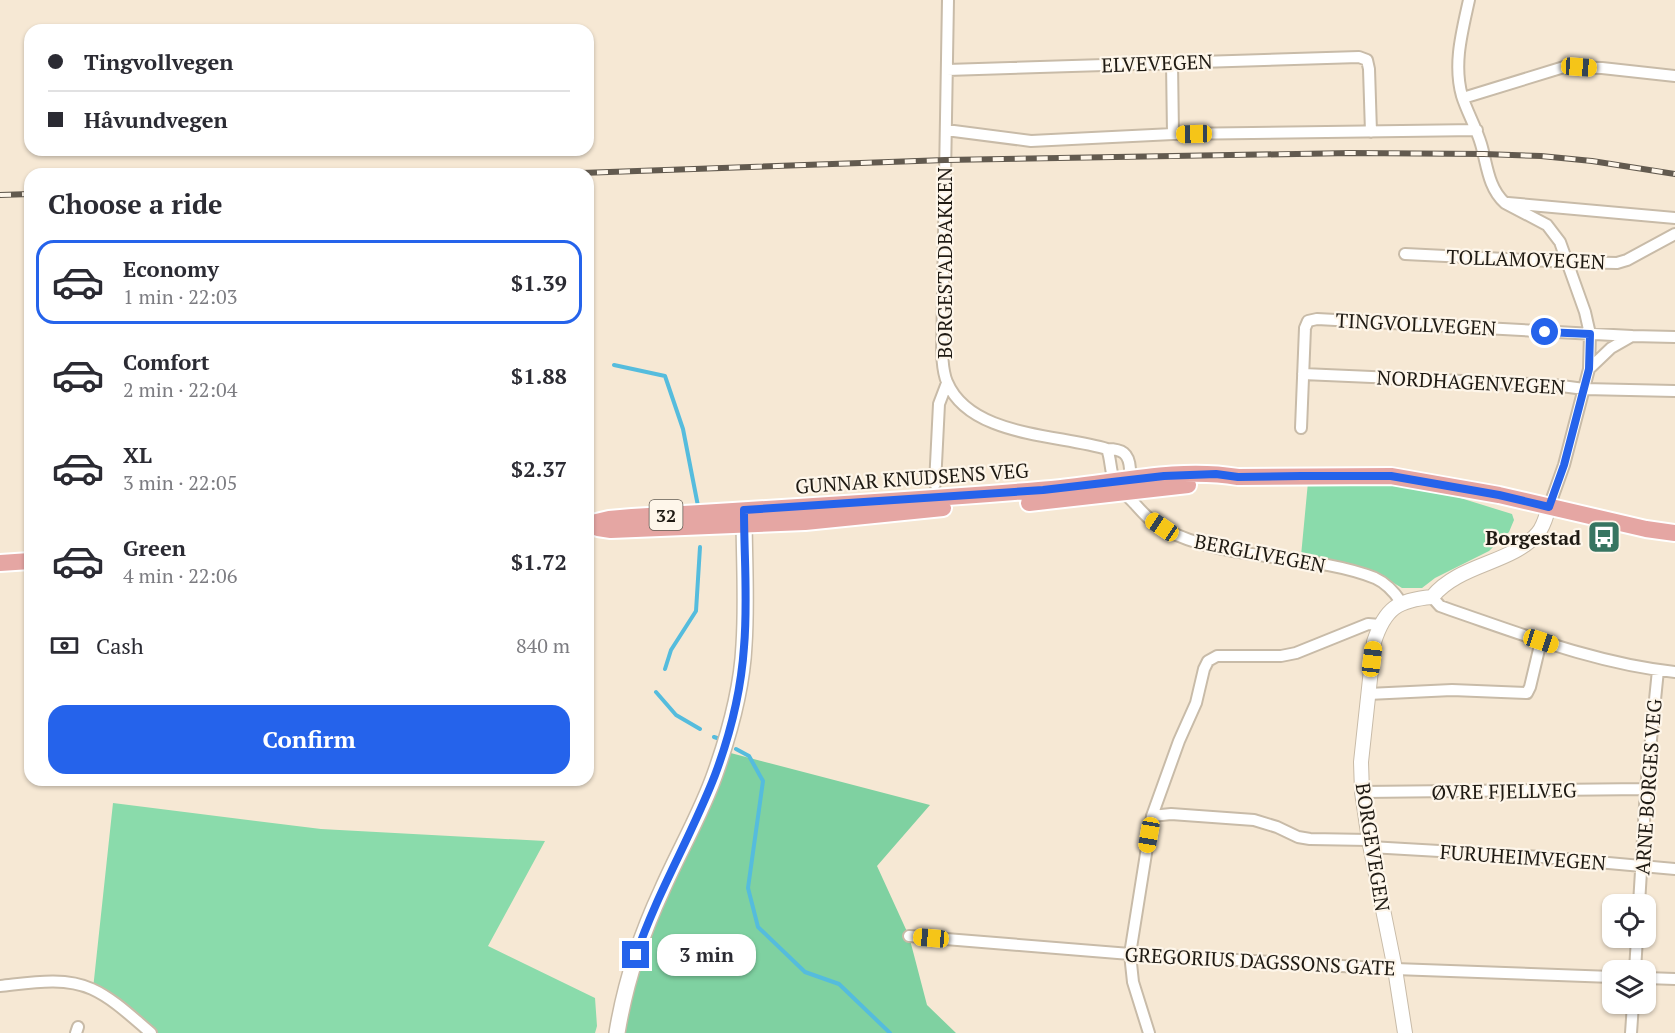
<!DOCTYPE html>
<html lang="en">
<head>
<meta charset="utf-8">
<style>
  :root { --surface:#fff; --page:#f2f2f3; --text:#2b2b33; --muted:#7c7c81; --line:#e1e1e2; --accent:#2563eb }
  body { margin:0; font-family:"PT Serif",serif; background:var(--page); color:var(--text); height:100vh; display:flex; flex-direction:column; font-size:22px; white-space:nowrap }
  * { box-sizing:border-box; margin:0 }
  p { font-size:20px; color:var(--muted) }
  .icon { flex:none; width:33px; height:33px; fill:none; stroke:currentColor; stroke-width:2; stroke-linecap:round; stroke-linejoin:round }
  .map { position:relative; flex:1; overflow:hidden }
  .drawer { position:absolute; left:24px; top:168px; width:570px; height:618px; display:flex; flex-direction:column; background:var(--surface); border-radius:18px; box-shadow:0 2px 4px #0004 }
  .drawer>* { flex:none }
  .guide { position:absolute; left:24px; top:24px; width:570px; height:132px; border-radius:18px; box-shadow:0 2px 4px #0004; display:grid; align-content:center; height:132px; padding:0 24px; background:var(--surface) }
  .buttons { position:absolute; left:1602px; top:894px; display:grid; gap:12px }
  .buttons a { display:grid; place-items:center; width:54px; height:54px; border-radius:12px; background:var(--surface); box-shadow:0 2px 4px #0004; font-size:30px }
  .end { position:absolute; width:27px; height:27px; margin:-14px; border:8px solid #2563eb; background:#fff; box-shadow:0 0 0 3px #fff }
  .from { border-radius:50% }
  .bubble { position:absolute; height:42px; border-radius:18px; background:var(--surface); box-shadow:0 2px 4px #0004; font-size:20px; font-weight:800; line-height:42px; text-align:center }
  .car { position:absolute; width:18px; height:36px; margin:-18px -9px; border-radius:8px; box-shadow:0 0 4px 2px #0007; background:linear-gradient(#f5c518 24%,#345 0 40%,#f5c518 0 76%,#345 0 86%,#f5c518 0) }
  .guide b { display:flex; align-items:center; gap:21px; height:57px; font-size:22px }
  .guide b+b { border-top:2px solid var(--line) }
  .guide i { width:15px; height:15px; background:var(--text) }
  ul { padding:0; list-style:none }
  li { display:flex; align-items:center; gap:18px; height:84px; margin:0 12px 9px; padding:0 12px; border:3px solid transparent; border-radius:18px }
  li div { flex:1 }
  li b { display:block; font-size:22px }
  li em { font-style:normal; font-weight:800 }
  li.selected { border-color:var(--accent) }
  li>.icon { width:54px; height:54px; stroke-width:1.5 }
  h2 { padding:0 24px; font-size:27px; line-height:72px }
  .pay { display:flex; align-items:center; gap:15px; height:66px; padding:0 24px; font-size:22px }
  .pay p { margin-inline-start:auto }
  .cta { display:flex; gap:12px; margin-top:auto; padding:12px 24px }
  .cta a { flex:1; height:69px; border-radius:18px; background:var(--accent); color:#fff; font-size:24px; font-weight:800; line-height:69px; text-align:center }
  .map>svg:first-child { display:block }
</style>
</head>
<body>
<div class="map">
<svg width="1675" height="1033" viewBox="0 0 1675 1033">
  <rect width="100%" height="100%" fill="#f6e8d4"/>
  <!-- green -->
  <path fill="#8adbab" d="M 1308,482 L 1395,483 L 1441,492 L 1512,514 L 1514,520 L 1509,532 L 1489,551 L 1435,578 L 1422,588 L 1402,588 L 1382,576 L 1301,556 Z
    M 113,803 L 321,829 L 545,841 L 488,946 L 595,998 L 597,1026 L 595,1033 L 151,1033 L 93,989 Z"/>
  <!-- forest -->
  <path fill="#7fd1a1" d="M 723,751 L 930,805 L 877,866 L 909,936 L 927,1005 L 956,1033 L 618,1033 L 650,919 Z"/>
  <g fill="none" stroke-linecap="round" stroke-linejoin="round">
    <!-- stream -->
    <path stroke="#55bcdd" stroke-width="4" d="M 614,365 L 665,376 L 683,429 L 698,506
      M 665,669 L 671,650 L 696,611 L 700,547
      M 656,692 L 676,715 L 700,729
      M 714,737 L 717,738
      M 736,749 L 749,756 L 763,781 L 748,888 L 758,927 L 805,972 L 839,984 L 890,1033"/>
    <!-- minor casing -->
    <g stroke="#c8bba8" stroke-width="14">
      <path id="minor" d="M 948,0 L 942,354 C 943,364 943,373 947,382 C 970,437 1058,434 1107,449 C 1122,449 1129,453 1130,469 C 1130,475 1130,478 1128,484
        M 1469,0 C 1462,32 1453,64 1462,96 C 1467,112 1476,127 1481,144 C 1487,164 1488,188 1505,203 L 1547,225 L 1560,242 L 1585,312 L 1590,334 L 1589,369
        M 1172,63 L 1173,134
        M 947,70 L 1359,57 L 1367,60 L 1369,69 L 1371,132
        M 1463,98 L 1564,67 L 1602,68 L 1675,76
        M 946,130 L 1031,141 L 1173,134 L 1477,130
        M 1508,203 L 1675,218
        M 1405,254 L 1568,262 L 1617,263 L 1627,260 L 1675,234
        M 1303,374 L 1554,385 L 1584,389 L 1675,391
        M 1301,428 L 1305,328 L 1308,321 L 1317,319 L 1632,336
        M 1107,449 C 1111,459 1110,470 1114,480 C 1117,488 1129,497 1135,504 C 1143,513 1151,522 1162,528 C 1227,563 1308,552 1375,578 C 1386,583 1395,593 1401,602
        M 935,484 L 939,404 L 947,383
        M 1549,507 L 1564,465 L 1589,369 L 1611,348 L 1632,336 L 1675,337
        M 1432,597 L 1440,606 L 1451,610 C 1524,635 1598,664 1675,672
        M 1368,694 L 1452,690 L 1527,693 L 1530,687 L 1541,641
        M 1362,792 L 1646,789
        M 1152,816 L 1171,814 L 1254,820 L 1277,827 L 1298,837 L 1310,839 L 1369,840
        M 1370,847 L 1542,857 L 1675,869
        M 1639,904 L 1646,789 L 1658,670
        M 909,936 L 1130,954 L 1395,969 L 1612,977
        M 1635,970 L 1637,938
        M 1646,978 L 1675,979
        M 0,986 C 29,983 64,976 92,989 C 114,999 133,1018 151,1033
        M 76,1033 L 78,1027
        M 1149,1033 L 1133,982 L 1130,954 L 1152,816 L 1179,741 L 1196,703 L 1204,669 L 1208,661 L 1217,656 L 1281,656 L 1296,653 L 1368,624 L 1380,625
        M 1631,1033 L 1633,1004"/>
    </g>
    <!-- tertiary casing -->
    <g stroke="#c8bba8" stroke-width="16">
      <path id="tertiary" d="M 1405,1033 L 1395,969 L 1369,840 L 1362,792 L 1361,762 L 1374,642 C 1385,608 1398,600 1432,597 C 1460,563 1512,564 1538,533 C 1544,526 1546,516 1549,507"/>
    </g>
    <!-- secondary casing -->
    <g stroke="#c8bba8" stroke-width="18">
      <path id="secondary" d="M 617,1033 C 625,984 641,935 662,890 C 679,851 701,814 715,774 C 730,732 742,689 744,645 C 747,601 744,557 744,513"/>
    </g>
    <!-- primary casing -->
    <g stroke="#fff" stroke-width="20">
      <path id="primary" d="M 1029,503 L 1188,485
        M 588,524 L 609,519 L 632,517 C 768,509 904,501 1039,490 C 1105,486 1172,466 1238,477 L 1391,476 L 1499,495 L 1646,529 L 1675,533
        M 598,528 L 611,530 L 805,522 L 943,508
        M 0,563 L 30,561"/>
    </g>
    <!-- minor -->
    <use href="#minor" stroke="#fff" stroke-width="10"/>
    <!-- tertiary -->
    <use href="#tertiary" stroke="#fff" stroke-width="14"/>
    <!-- secondary -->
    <use href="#secondary" stroke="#fff" stroke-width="15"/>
    <!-- primary -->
    <use href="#primary" stroke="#e5a6a3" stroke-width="16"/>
    <!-- rail casing -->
    <g stroke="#625a4f" stroke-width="6">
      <path id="rail" d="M 553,174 L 945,160 L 1351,153 L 1484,154 L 1541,156 L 1592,161 L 1675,174
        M 0,195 L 30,194"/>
    </g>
    <!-- rail -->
    <use href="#rail" stroke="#fef6ea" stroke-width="4" stroke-dasharray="11" stroke-linecap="butt"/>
  </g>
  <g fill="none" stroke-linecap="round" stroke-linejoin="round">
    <!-- route -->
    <path stroke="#2563eb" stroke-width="8" d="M 636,955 C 657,893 691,837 715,775 C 730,735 741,691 744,647 C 748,602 744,555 744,510 L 1043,490 L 1164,476 L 1216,474 L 1238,477 L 1301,476 L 1391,476 L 1499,495 L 1549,507 L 1564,465 L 1589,369 L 1590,334 L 1545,332"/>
  </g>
  <!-- icons -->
  <defs>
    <g id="bus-square" transform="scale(1.725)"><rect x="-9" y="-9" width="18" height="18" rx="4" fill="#377561" stroke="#fef6ea"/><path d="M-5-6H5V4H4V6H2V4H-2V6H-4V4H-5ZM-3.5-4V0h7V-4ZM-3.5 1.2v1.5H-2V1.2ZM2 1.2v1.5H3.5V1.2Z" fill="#fff"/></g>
  </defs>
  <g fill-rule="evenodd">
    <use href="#bus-square" x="1604" y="537"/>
  </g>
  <g text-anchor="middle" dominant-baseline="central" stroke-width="4.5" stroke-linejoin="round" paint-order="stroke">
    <!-- shield labels -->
    <rect fill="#fef6ea" stroke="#625c54" stroke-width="1.5" x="649.5" y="500" width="33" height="30" rx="4.5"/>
    <g font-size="18" font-weight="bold" fill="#1f1a13">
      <text x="666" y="515">32</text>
    </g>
    <!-- street labels -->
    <g font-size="20" fill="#1f1a13" stroke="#fef6ea">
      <text transform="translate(1157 63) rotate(-2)">ELVEVEGEN</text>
      <text transform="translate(1526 259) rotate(2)">TOLLAMOVEGEN</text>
      <text transform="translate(944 263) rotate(-90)">BORGESTADBAKKEN</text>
      <text transform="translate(1416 324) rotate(3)">TINGVOLLVEGEN</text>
      <text transform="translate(1471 382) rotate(3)">NORDHAGENVEGEN</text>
      <text transform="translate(912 478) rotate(-4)">GUNNAR KNUDSENS VEG</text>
      <text transform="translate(1260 553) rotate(11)">BERGLIVEGEN</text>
      <text transform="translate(1648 787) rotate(-86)">ARNE BORGES VEG</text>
      <text transform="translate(1504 791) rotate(-1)">ØVRE FJELLVEG</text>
      <text transform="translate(1373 847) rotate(81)">BORGEVEGEN</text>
      <text transform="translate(1523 857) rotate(4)">FURUHEIMVEGEN</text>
      <text transform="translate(1260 961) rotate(3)">GREGORIUS DAGSSONS GATE</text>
    </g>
    <!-- poi labels -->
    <g font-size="20" font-weight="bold" fill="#1f1a13" stroke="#fef6ea" text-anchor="end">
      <text x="1581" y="537">Borgestad</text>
    </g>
  </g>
</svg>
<div class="buttons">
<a><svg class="icon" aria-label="locate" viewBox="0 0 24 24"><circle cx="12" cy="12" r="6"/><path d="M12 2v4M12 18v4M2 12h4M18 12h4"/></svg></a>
<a><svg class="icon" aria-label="layers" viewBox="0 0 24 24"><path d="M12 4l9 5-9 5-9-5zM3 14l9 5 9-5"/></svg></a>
</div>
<i class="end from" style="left:1545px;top:332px"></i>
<i class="end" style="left:636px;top:955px"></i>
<div class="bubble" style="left:657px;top:934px;width:99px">3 min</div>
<i class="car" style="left:1579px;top:67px;rotate:94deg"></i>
<i class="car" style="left:1194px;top:134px;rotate:269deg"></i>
<i class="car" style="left:1162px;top:527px;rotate:304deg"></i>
<i class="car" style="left:1541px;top:641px;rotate:108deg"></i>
<i class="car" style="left:1372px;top:659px;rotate:7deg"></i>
<i class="car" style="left:1149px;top:835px;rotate:190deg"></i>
<i class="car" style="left:931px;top:938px;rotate:275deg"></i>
<div class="guide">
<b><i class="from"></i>Tingvollvegen</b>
<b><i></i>Håvundvegen</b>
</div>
<section class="drawer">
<h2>Choose a ride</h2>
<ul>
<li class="selected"><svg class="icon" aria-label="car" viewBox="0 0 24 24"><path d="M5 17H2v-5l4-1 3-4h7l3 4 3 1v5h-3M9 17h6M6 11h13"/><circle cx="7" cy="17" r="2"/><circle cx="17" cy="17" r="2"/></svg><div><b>Economy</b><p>1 min · 22:03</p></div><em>$1.39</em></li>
<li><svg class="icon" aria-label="car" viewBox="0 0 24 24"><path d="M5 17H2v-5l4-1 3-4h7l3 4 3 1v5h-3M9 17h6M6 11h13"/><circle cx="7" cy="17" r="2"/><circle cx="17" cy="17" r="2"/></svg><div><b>Comfort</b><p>2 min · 22:04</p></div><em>$1.88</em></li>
<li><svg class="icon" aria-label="car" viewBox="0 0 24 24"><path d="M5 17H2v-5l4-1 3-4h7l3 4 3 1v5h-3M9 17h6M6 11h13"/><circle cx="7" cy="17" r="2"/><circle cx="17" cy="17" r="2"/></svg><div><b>XL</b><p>3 min · 22:05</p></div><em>$2.37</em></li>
<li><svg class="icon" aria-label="car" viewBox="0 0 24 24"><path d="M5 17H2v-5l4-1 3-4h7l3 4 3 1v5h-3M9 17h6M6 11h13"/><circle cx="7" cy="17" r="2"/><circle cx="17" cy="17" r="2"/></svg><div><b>Green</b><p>4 min · 22:06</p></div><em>$1.72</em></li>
</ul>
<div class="pay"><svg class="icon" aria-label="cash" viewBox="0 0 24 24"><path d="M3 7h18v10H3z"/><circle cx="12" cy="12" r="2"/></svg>Cash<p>840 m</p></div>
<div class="cta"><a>Confirm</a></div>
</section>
</div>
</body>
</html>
